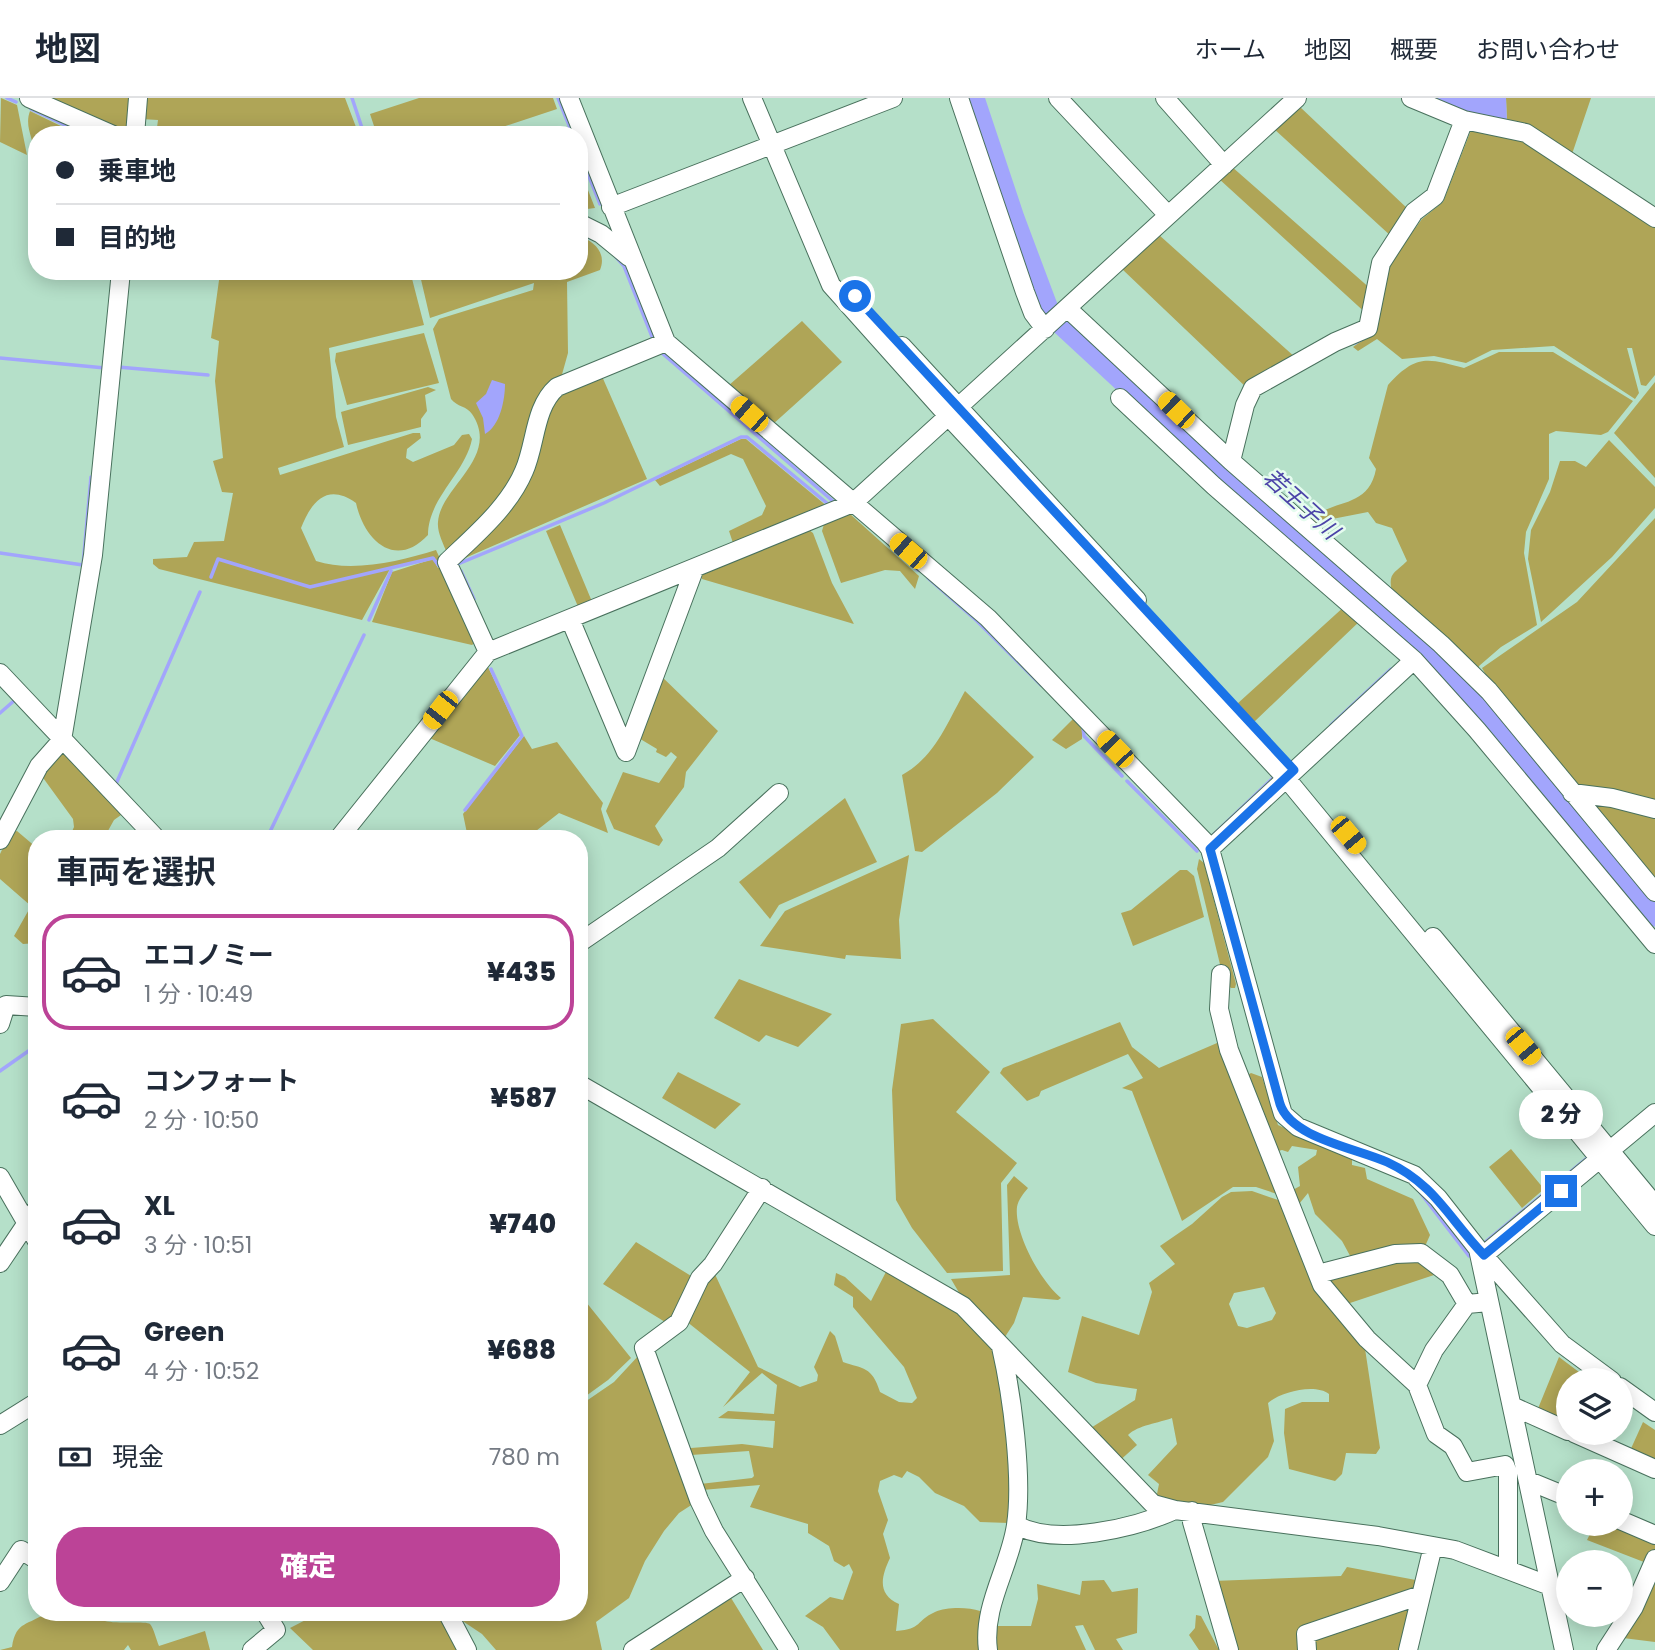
<!DOCTYPE html>
<html lang="ja">
<head>
<meta charset="utf-8">
<style>
  :root { --surface:#fff; --page:#f2f2f3; --text:#1f2937; --muted:#747a83; --line:#e0e1e3; --accent:#bc4397 }
  body { margin:0; font-family:Poppins,"Noto Sans JP",sans-serif; background:var(--page); color:var(--text); height:100vh; display:flex; flex-direction:column; font-size:26px; white-space:nowrap }
  * { box-sizing:border-box; margin:0 }
  p { font-size:23px; color:var(--muted) }
  .icon { flex:none; width:38px; height:38px; fill:none; stroke:currentColor; stroke-width:2; stroke-linecap:round; stroke-linejoin:round }
  .map { position:relative; flex:1; overflow:hidden }
  .drawer { position:absolute; left:28px; top:732px; width:560px; height:791px; display:flex; flex-direction:column; background:var(--surface); border-radius:28px; box-shadow:0 4px 18px #0003 }
  .drawer>* { flex:none }
  .banner { position:absolute; left:28px; top:28px; width:560px; height:154px; border-radius:28px; box-shadow:0 4px 18px #0003; display:grid; align-content:center; height:154px; padding:0 28px; background:var(--surface) }
  .controls { position:absolute; left:1556px; top:1270px; display:grid; gap:14px }
  .controls a { display:grid; place-items:center; width:77px; height:77px; border-radius:50%; background:var(--surface); box-shadow:0 4px 18px #0003; font-size:35px }
  .end { position:absolute; width:32px; height:32px; margin:-16px; border:9px solid #1a73e8; background:#fff; box-shadow:0 0 0 4px #fff }
  .from { border-radius:50% }
  .bubble { position:absolute; height:49px; border-radius:24px; background:var(--surface); box-shadow:0 4px 18px #0003; font-size:23px; font-weight:800; line-height:49px; text-align:center }
  .car { position:absolute; width:21px; height:42px; margin:-21px -10px; border-radius:9px; box-shadow:0 0 5px 2px #0007; background:linear-gradient(#f5c518 24%,#345 0 40%,#f5c518 0 76%,#345 0 86%,#f5c518 0) }
  .banner b { display:flex; align-items:center; gap:24px; height:66px; font-size:26px }
  .banner b+b { border-top:2px solid var(--line) }
  .banner i { width:18px; height:18px; background:var(--text) }
  ul { padding:0; list-style:none }
  li { display:flex; align-items:center; gap:21px; height:116px; margin:0 14px 10px; padding:0 14px; border:4px solid transparent; border-radius:28px }
  li div { flex:1 }
  li b { display:block; font-size:26px }
  li em { font-style:normal; font-weight:800 }
  li.on { border-color:var(--accent) }
  li>.icon { width:63px; height:63px; stroke-width:1.5 }
  h2 { padding:0 28px; font-size:32px; line-height:84px }
  .pay { display:flex; align-items:center; gap:18px; height:77px; padding:0 28px; font-size:26px }
  .pay p { margin-inline-start:auto }
  .cta { display:flex; gap:14px; margin-top:auto; padding:14px 28px }
  .cta a { flex:1; height:80px; border-radius:28px; background:var(--accent); color:#fff; font-size:28px; font-weight:800; line-height:80px; text-align:center }
  header { display:flex; align-items:center; gap:42px; box-sizing:border-box; height:98px; padding:0 35px; background:var(--surface); border-bottom:2px solid var(--line) }
  header strong { font-size:33px }
  nav { display:flex; gap:38px; margin-inline-start:auto; font-size:24px }
  .map>svg:first-child { display:block }
</style>
</head>
<body>
<header>
<strong>地図</strong>
<nav><a>ホーム</a><a>地図</a><a>概要</a><a>お問い合わせ</a></nav>
</header>
<div class="map">
<svg width="1655" height="1552" viewBox="0 0 1655 1552">
  <rect width="100%" height="100%" fill="#b5e0c9"/>
  <!-- green -->
  <path fill="#afa557" fill-rule="evenodd" d="M 1,0 L 17,7 L 27,57 L 0,44 Z
    M 47,0 L 135,0 L 128,36 Z
    M 143,0 L 345,0 L 359,37 L 156,37 L 158,22 L 141,21 Z
    M 419,0 L 553,0 L 557,11 L 478,37 L 377,37 L 370,16 Z
    M 1506,0 L 1591,0 L 1571,59 L 1507,24 Z
    M 1299,8 L 1409,112 L 1392,139 L 1273,30 Z
    M 30,13 L 67,31 L 66,37 L 37,37 L 37,159 L 34,158 C 32,124 38,90 35,57 C 34,41 24,29 30,13 Z
    M 1473,27 L 1506,32 L 1655,124 L 1655,277 L 1646,288 L 1641,287 L 1632,250 L 1627,250 L 1639,295 L 1635,301 L 1554,248 L 1492,252 L 1466,265 L 1434,258 L 1402,261 L 1377,241 L 1358,253 L 1353,249 L 1375,233 L 1389,166 L 1422,121 L 1443,104 Z
    M 1231,68 L 1372,192 L 1369,218 L 1218,80 Z
    M 579,69 L 595,110 L 579,112 Z
    M 1158,136 L 1296,260 L 1248,291 L 1122,171 Z
    M 579,138 C 594,143 607,155 600,172 L 567,184 L 568,255 L 561,280 L 521,374 L 489,416 L 447,455 C 443,445 437,434 438,424 C 440,389 501,359 472,316 C 467,308 457,309 451,301 L 433,231 L 439,221 L 533,192 L 534,185 L 430,220 L 419,173 L 579,173 Z
    M 211,173 L 410,173 L 424,227 L 329,250 L 336,319 L 344,349 L 278,370 L 280,377 L 413,335 L 420,335 L 421,340 L 407,351 L 406,360 L 413,364 L 454,347 L 462,337 L 469,336 L 472,341 C 465,376 428,400 428,437 C 395,472 364,442 356,405 C 328,385 312,402 301,430 L 316,463 C 353,475 400,463 436,452 L 443,467 L 439,468 L 434,459 L 390,471 L 362,522 L 159,471 L 153,466 L 153,461 L 187,459 L 194,444 L 224,443 L 233,395 L 222,394 L 213,363 L 223,360 L 215,283 L 219,243 L 211,240 L 220,175 Z
    M 802,223 L 842,264 L 772,327 L 728,288 Z
    M 424,235 L 439,285 L 347,307 L 335,263 L 336,255 Z
    M 1499,254 L 1553,254 L 1633,303 L 1608,334 L 1601,337 L 1556,333 L 1549,336 L 1549,381 L 1526,434 L 1524,455 L 1537,527 L 1501,549 L 1479,568 L 1478,573 L 1393,499 C 1387,474 1393,477 1407,463 L 1392,430 L 1376,425 L 1368,414 L 1327,422 L 1316,430 L 1309,425 C 1327,399 1368,414 1376,371 L 1369,360 L 1388,287 C 1416,256 1427,260 1464,270 Z
    M 601,276 L 647,381 L 458,463 L 509,404 L 552,299 Z
    M 1655,284 L 1655,380 L 1614,335 Z
    M 428,289 L 436,292 L 425,297 L 427,313 L 421,321 L 421,329 L 348,347 L 341,314 Z
    M 741,341 L 746,341 L 828,409 L 734,448 L 729,433 L 762,417 L 766,408 L 743,361 L 731,356 L 660,388 L 655,382 Z
    M 1609,342 L 1655,389 L 1655,410 L 1612,459 L 1541,524 L 1528,461 L 1531,432 L 1550,394 L 1560,363 L 1575,363 L 1586,369 Z
    M 850,416 L 919,478 L 915,491 L 900,473 L 885,472 L 841,485 L 822,433 L 824,426 Z
    M 1655,420 L 1655,706 L 1571,685 L 1491,586 L 1482,570 L 1577,504 Z
    M 560,427 L 593,506 L 579,511 L 546,433 Z
    M 809,432 L 813,435 L 832,485 L 854,526 L 702,481 L 702,477 Z
    M 433,461 L 438,470 L 444,469 L 477,543 L 472,547 L 372,524 L 392,474 Z
    M 1346,507 L 1362,521 L 1254,624 L 1237,606 Z
    M 488,569 L 520,637 L 495,668 L 427,639 Z
    M 658,575 L 718,633 L 686,674 L 684,689 L 655,728 L 663,742 L 659,748 L 614,731 L 606,713 L 623,674 L 659,685 L 677,659 L 671,654 L 666,659 L 656,654 L 657,651 L 637,639 Z
    M 965,593 L 1034,659 L 997,695 L 922,754 L 915,753 L 902,677 C 935,659 947,625 965,593 Z
    M 1073,621 L 1082,631 L 1082,641 L 1066,651 L 1052,642 Z
    M 524,638 L 532,651 L 557,644 L 603,705 L 601,711 L 608,735 L 559,715 L 527,740 L 468,740 L 463,716 Z
    M 60,651 L 120,710 L 121,717 L 114,722 L 104,740 L 69,740 L 74,729 L 73,721 L 41,677 Z
    M 845,700 L 877,764 L 779,807 L 770,821 L 739,784 Z
    M 1585,703 L 1655,715 L 1655,786 Z
    M 17,733 L 37,750 L 37,845 L 23,846 L 14,838 L 31,808 L 0,781 L 0,756 L 10,735 Z
    M 909,757 L 899,822 L 901,861 L 846,857 L 845,861 L 760,848 L 785,813 Z
    M 1199,761 L 1204,765 L 1236,886 L 1235,890 L 1231,890 L 1224,883 L 1197,771 Z
    M 1180,772 L 1187,772 L 1194,778 L 1204,819 L 1133,848 L 1121,815 L 1131,812 Z
    M 739,881 L 832,916 L 798,949 L 766,937 L 759,944 L 714,920 Z
    M 933,921 L 990,974 L 956,1014 L 1017,1065 L 1001,1085 L 1003,1173 L 947,1175 L 912,1130 L 896,1102 L 892,992 L 901,926 Z
    M 1120,924 L 1132,949 L 1159,970 L 1224,942 L 1283,1098 L 1256,1089 L 1233,1089 L 1182,1123 L 1132,993 L 1122,990 L 1143,980 L 1128,956 L 1041,993 L 1039,998 L 1027,1003 L 1000,975 L 1003,970 Z
    M 678,974 L 741,1006 L 715,1031 L 662,1000 Z
    M 1251,975 L 1262,979 L 1278,1027 L 1352,1061 L 1352,1067 L 1365,1070 L 1367,1081 L 1413,1101 L 1430,1137 L 1423,1153 L 1354,1165 L 1342,1143 L 1315,1116 L 1308,1095 L 1299,1106 L 1291,1093 L 1300,1088 L 1298,1069 L 1316,1057 L 1317,1052 L 1292,1048 L 1288,1054 L 1282,1052 L 1271,1055 L 1246,978 Z
    M 1511,1051 L 1544,1091 L 1522,1110 L 1489,1069 Z
    M 1014,1078 L 1028,1090 C 1024,1095 1018,1102 1017,1109 C 1014,1135 1041,1184 1061,1200 L 1058,1202 L 1023,1199 L 1014,1225 L 1003,1242 L 961,1198 L 951,1181 L 1010,1177 L 1007,1087 Z
    M 1252,1093 L 1281,1103 L 1364,1244 L 1380,1350 L 1376,1356 L 1346,1355 L 1342,1376 L 1335,1383 L 1289,1371 L 1284,1335 L 1285,1311 L 1302,1304 L 1329,1304 L 1329,1296 C 1315,1285 1280,1294 1268,1305 L 1274,1343 L 1268,1359 L 1223,1404 L 1202,1409 L 1162,1404 L 1157,1396 L 1159,1386 L 1148,1377 L 1177,1346 L 1172,1320 C 1159,1325 1138,1327 1128,1337 L 1137,1347 L 1116,1366 L 1086,1333 L 1135,1302 L 1137,1291 L 1096,1285 L 1068,1274 L 1082,1218 L 1139,1237 L 1152,1194 L 1149,1185 L 1175,1166 L 1160,1148 L 1192,1126 L 1222,1099 L 1231,1094 ZM 1264,1189 L 1276,1215 L 1272,1222 L 1247,1230 L 1238,1228 L 1229,1206 L 1234,1195 Z
    M 636,1144 L 696,1181 L 670,1227 L 603,1186 Z
    M 1407,1156 L 1443,1174 L 1341,1208 L 1324,1177 Z
    M 889,1168 L 967,1220 L 1000,1263 L 1011,1364 L 1009,1425 L 980,1424 L 964,1408 L 935,1395 L 919,1379 L 907,1373 L 902,1380 L 894,1377 L 880,1383 L 878,1393 L 888,1422 L 883,1436 L 890,1460 C 881,1479 877,1496 899,1506 L 896,1533 C 923,1531 915,1523 935,1514 C 946,1509 968,1509 980,1513 L 984,1521 L 985,1552 L 840,1552 L 823,1529 L 805,1518 L 830,1499 L 843,1502 L 853,1474 L 849,1466 L 844,1469 L 834,1463 L 829,1448 L 808,1435 L 808,1426 L 750,1409 L 760,1387 L 702,1392 L 700,1386 L 752,1380 L 754,1378 L 749,1353 L 691,1357 L 689,1355 L 691,1350 L 742,1346 L 773,1350 L 775,1323 L 718,1320 L 728,1313 L 774,1316 L 777,1287 L 762,1275 L 723,1309 L 750,1274 L 686,1223 L 713,1172 L 758,1269 L 800,1289 L 817,1283 L 818,1277 L 814,1269 L 830,1233 L 835,1238 L 843,1264 C 863,1271 872,1268 880,1294 L 899,1304 L 912,1305 L 917,1300 L 904,1269 L 853,1209 L 853,1199 L 834,1187 L 836,1175 L 845,1179 L 871,1203 Z
    M 579,1201 L 586,1204 L 631,1260 L 608,1282 L 579,1303 Z
    M 640,1256 L 696,1404 L 679,1415 L 664,1433 L 645,1463 L 629,1500 L 596,1524 L 602,1552 L 496,1552 L 482,1536 L 449,1514 L 579,1514 L 579,1308 L 614,1284 Z
    M 1559,1259 L 1591,1283 L 1568,1283 L 1568,1327 L 1537,1313 Z
    M 1643,1324 L 1655,1332 L 1655,1366 L 1629,1355 Z
    M 1595,1426 L 1620,1426 L 1655,1441 L 1655,1453 L 1649,1466 L 1587,1442 Z
    M 1347,1469 L 1421,1483 L 1418,1496 L 1306,1532 L 1305,1552 L 1231,1552 L 1213,1483 L 1341,1478 Z
    M 1655,1477 L 1655,1544 L 1623,1540 Z
    M 1104,1482 L 1112,1494 L 1138,1490 L 1137,1535 L 1116,1541 L 1123,1552 L 1095,1552 L 1083,1527 L 1075,1528 L 1086,1552 L 993,1552 L 994,1528 L 1031,1528 L 1038,1501 L 1037,1486 L 1080,1497 L 1082,1483 Z
    M 728,1495 L 763,1552 L 637,1552 Z
    M 1414,1501 L 1406,1552 L 1310,1552 L 1313,1535 Z
    M 47,1514 L 104,1514 L 105,1523 C 116,1526 147,1523 150,1526 C 154,1531 156,1541 159,1548 L 205,1533 L 210,1552 L 131,1552 L 128,1547 L 124,1552 L 0,1552 L 12,1549 C 16,1522 29,1528 47,1514 Z
    M 321,1514 L 443,1514 L 462,1552 L 313,1552 L 290,1530 Z
    M 1196,1517 L 1201,1518 L 1219,1552 L 1199,1552 L 1189,1537 L 1195,1530 Z"/>
  <!-- water -->
  <path fill="#a2a5fc" d="M 1429,0 L 1506,0 L 1507,24 L 1494,24 Z
    M 492,282 L 505,286 C 505,302 500,328 485,336 L 483,320 L 476,305 L 486,296 Z"/>
  <g fill="none" stroke-linecap="round" stroke-linejoin="round">
    <!-- stream -->
    <path stroke="#a2a5fc" stroke-width="3.5" d="M 7,0 L 16,4
      M 352,0 L 363,33
      M 558,0 L 573,37
      M 31,11 L 86,37
      M 579,53 L 600,106
      M 579,136 L 591,140
      M 616,159 L 624,168 L 653,241
      M 1355,245 L 1370,237
      M 662,255 L 834,404
      M 0,260 L 105,270
      M 118,269 L 208,277
      M 894,451 L 918,472
      M 0,455 L 83,467
      M 458,466 L 604,405 L 741,339 L 747,339 L 828,406 L 832,405
      M 83,467 L 91,379
      M 461,473 L 474,501
      M 211,479 L 218,461 L 310,489 L 433,460 L 439,468
      M 928,480 L 977,523 L 1041,587
      M 369,522 L 391,473
      M 0,615 L 16,601
      M 1331,627 L 1391,571
      M 1083,630 L 1084,638 L 1122,678
      M 1127,683 L 1197,753
      M 116,686 L 200,494
      M 1551,693 L 1562,692
      M 465,712 L 522,638 L 491,571
      M 1211,739 L 1276,677
      M 267,740 L 364,537
      M 0,973 L 37,947
      M 1419,1093 L 1469,1158
      M 1484,1145 L 1587,1060"/>
    <!-- river -->
    <path stroke="#a2a5fc" stroke-width="21" d="M 974,0 L 1014,120 L 1050,216 L 1223,376 L 1429,556 L 1487,614 L 1655,818"/>
    <!-- minor casing -->
    <g stroke="#49715d" stroke-width="20">
      <path id="minor" d="M 29,0 L 113,37
        M 569,0 L 666,244 L 988,520 L 1205,744 L 1210,751 L 1280,1006 L 1283,1016 L 1298,1029 L 1414,1077 L 1438,1100 L 1478,1151 L 1562,1246 L 1612,1283
        M 752,0 L 831,187 L 949,319 L 1286,680 L 1655,1128
        M 959,0 L 1025,194 L 1033,215 L 1045,231
        M 1058,0 L 1168,117
        M 1165,0 L 1224,67
        M 1411,0 L 1464,22 L 1526,35 L 1655,120
        M 135,37 L 138,0
        M 611,109 L 893,0
        M 579,125 L 601,136 L 629,159
        M 1067,210 L 1231,363 L 1441,546 L 1489,593 L 1655,794
        M 902,248 L 1137,502
        M 1120,300 L 1214,388 L 1414,562 L 1477,632 L 1655,846
        M 1231,363 L 1245,307 L 1253,290 L 1335,244 L 1368,230 L 1381,165 L 1414,114 L 1435,98 L 1464,22
        M 570,521 L 626,654
        M 488,554 L 447,464 C 474,438 509,409 524,373 C 536,346 534,309 557,289 L 666,244
        M 0,575 L 156,740
        M 626,654 L 694,472
        M 1572,695 L 1612,700 L 1655,711
        M 339,740 L 488,554 L 853,405 L 1297,0
        M 0,742 L 39,668 L 62,642 L 93,457 L 121,173
        M 1210,751 L 1414,562
        M 1433,839 L 1655,1107
        M 579,845 L 718,750 L 779,695
        M 1221,876 L 1219,911 L 1229,952 L 1322,1187 L 1367,1241 L 1417,1287
        M 0,926 L 6,907 L 37,909
        M 579,986 L 963,1208 L 1153,1406 L 1175,1412 L 1378,1438 L 1455,1452 L 1553,1489
        M 0,1079 L 37,1143
        M 762,1090 L 713,1166 L 700,1180 L 679,1224 L 644,1250 L 699,1402 L 714,1433 L 789,1552
        M 1478,1151 L 1564,1552
        M 1484,1157 L 1655,1015
        M 0,1165 L 37,1110
        M 1318,1176 L 1395,1156 L 1421,1155 L 1450,1177 L 1467,1206
        M 1489,1204 L 1467,1206 L 1434,1252 L 1417,1287 L 1436,1336 L 1453,1348 L 1467,1374 L 1505,1367 L 1508,1375 L 1508,1471
        M 1620,1289 L 1655,1314
        M 1512,1308 L 1568,1333
        M 0,1327 L 37,1304
        M 1574,1335 L 1655,1371
        M 1529,1383 L 1568,1399
        M 1192,1413 L 1192,1424 L 1229,1552
        M 1620,1422 L 1655,1437
        M 1016,1427 C 1056,1449 1135,1430 1175,1412
        M 0,1484 L 21,1452 L 37,1462
        M 447,1514 L 467,1552
        M 252,1552 L 276,1532 L 265,1514
        M 633,1552 L 745,1480
        M 988,1552 C 982,1508 1010,1469 1016,1427 C 1023,1379 1012,1297 1001,1249
        M 1307,1552 L 1306,1536 L 1421,1497
        M 1408,1552 L 1433,1448
        M 1606,1552 L 1634,1509 L 1655,1461"/>
    </g>
    <!-- minor -->
    <use href="#minor" stroke="#fff" stroke-width="18"/>
  </g>
  <g fill="none" stroke-linecap="round" stroke-linejoin="round">
    <!-- route -->
    <path stroke="#1a73e8" stroke-width="9" d="M 855,198 L 1294,672 L 1210,751 L 1280,1006 C 1291,1040 1356,1050 1387,1064 C 1435,1086 1449,1121 1484,1157 L 1561,1093"/>
  </g>
  <g text-anchor="middle" dominant-baseline="central" stroke-width="5" stroke-linejoin="round" paint-order="stroke">
    <!-- water labels -->
    <g font-size="23" font-style="italic" fill="#4b43a8" stroke="#e6fcef">
      <text transform="translate(1301 406) rotate(42)">若王子川</text>
    </g>
  </g>
</svg>
<div class="controls">
<a><svg class="icon" aria-label="layers" viewBox="0 0 24 24"><path d="M12 4l9 5-9 5-9-5zM3 14l9 5 9-5"/></svg></a>
<a>+</a>
<a>−</a>
</div>
<i class="end from" style="left:855px;top:198px"></i>
<i class="end" style="left:1561px;top:1093px"></i>
<div class="bubble" style="left:1519px;top:992px;width:84px">2 分</div>
<i class="car" style="left:1176px;top:312px;rotate:314deg"></i>
<i class="car" style="left:749px;top:316px;rotate:311deg"></i>
<i class="car" style="left:908px;top:453px;rotate:311deg"></i>
<i class="car" style="left:440px;top:612px;rotate:218deg"></i>
<i class="car" style="left:1115px;top:651px;rotate:316deg"></i>
<i class="car" style="left:1348px;top:737px;rotate:140deg"></i>
<i class="car" style="left:1523px;top:948px;rotate:140deg"></i>
<div class="banner">
<b><i class="from"></i>乗車地</b>
<b><i></i>目的地</b>
</div>
<section class="drawer">
<h2>車両を選択</h2>
<ul>
<li class="on"><svg class="icon" aria-label="car" viewBox="0 0 24 24"><path d="M5 17H2v-5l4-1 3-4h7l3 4 3 1v5h-3M9 17h6M6 11h13"/><circle cx="7" cy="17" r="2"/><circle cx="17" cy="17" r="2"/></svg><div><b>エコノミー</b><p>1 分 · 10:49</p></div><em>¥435</em></li>
<li><svg class="icon" aria-label="car" viewBox="0 0 24 24"><path d="M5 17H2v-5l4-1 3-4h7l3 4 3 1v5h-3M9 17h6M6 11h13"/><circle cx="7" cy="17" r="2"/><circle cx="17" cy="17" r="2"/></svg><div><b>コンフォート</b><p>2 分 · 10:50</p></div><em>¥587</em></li>
<li><svg class="icon" aria-label="car" viewBox="0 0 24 24"><path d="M5 17H2v-5l4-1 3-4h7l3 4 3 1v5h-3M9 17h6M6 11h13"/><circle cx="7" cy="17" r="2"/><circle cx="17" cy="17" r="2"/></svg><div><b>XL</b><p>3 分 · 10:51</p></div><em>¥740</em></li>
<li><svg class="icon" aria-label="car" viewBox="0 0 24 24"><path d="M5 17H2v-5l4-1 3-4h7l3 4 3 1v5h-3M9 17h6M6 11h13"/><circle cx="7" cy="17" r="2"/><circle cx="17" cy="17" r="2"/></svg><div><b>Green</b><p>4 分 · 10:52</p></div><em>¥688</em></li>
</ul>
<div class="pay"><svg class="icon" aria-label="cash" viewBox="0 0 24 24"><path d="M3 7h18v10H3z"/><circle cx="12" cy="12" r="2"/></svg>現金<p>780 m</p></div>
<div class="cta"><a>確定</a></div>
</section>
</div>
</body>
</html>
